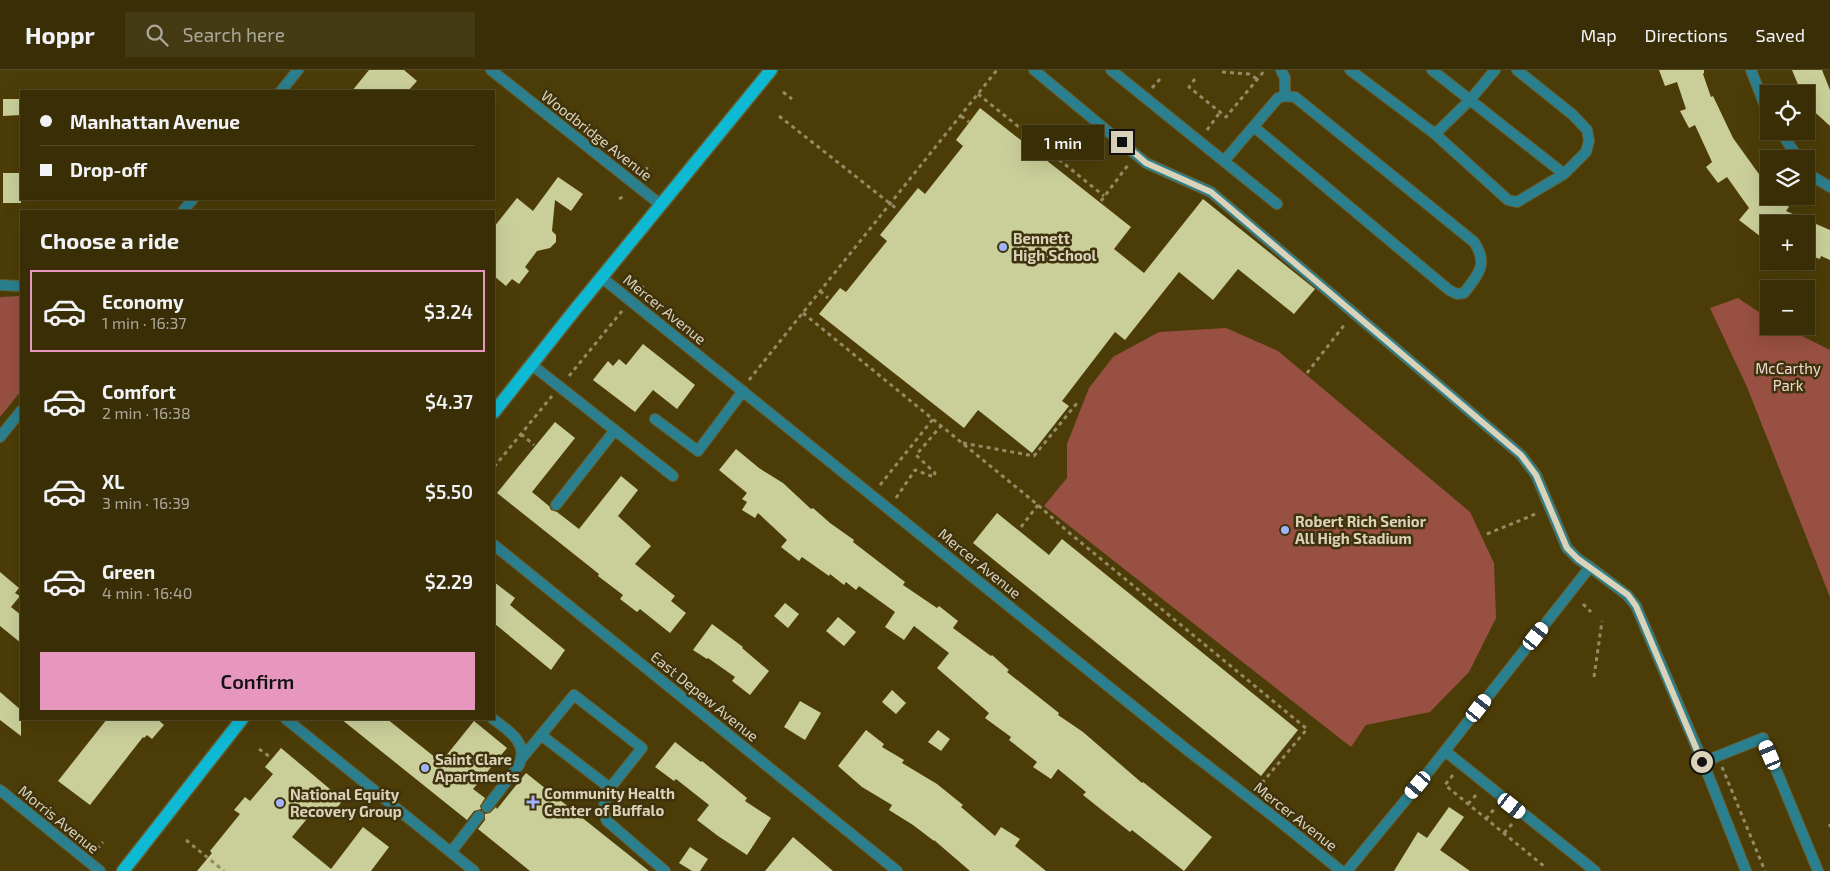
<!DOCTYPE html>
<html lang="en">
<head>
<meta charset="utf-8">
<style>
  :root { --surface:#392e06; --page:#443a14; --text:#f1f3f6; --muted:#aba89b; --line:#534a28; --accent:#e797bd }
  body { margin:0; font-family:"Exo 2",sans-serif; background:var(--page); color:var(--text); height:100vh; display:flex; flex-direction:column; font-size:19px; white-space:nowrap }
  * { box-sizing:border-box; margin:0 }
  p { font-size:16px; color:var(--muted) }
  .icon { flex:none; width:28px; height:28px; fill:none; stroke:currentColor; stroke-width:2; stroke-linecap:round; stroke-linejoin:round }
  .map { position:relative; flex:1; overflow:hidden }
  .details { position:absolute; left:20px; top:140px; width:475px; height:510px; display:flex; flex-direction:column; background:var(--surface); border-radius:0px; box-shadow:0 5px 20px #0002,0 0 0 1px var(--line) }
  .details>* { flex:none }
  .top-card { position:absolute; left:20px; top:20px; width:475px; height:110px; border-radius:0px; box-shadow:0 5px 20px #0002,0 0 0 1px var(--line); display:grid; align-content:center; height:110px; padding:0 20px; background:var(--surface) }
  .fabs { position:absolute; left:1760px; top:15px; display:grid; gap:10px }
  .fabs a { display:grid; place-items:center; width:55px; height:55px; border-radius:0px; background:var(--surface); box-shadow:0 5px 20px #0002,0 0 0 1px var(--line); font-size:25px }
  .end { position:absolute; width:22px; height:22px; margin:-11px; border:6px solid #dad2b9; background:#111; box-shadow:0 0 0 2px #111 }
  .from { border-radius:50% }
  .bubble { position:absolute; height:35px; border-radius:0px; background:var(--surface); box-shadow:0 5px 20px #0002,0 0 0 1px var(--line); font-size:16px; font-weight:600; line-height:35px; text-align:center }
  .car { position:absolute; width:15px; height:30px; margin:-15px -8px; border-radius:6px; box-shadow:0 0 4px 1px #0007; background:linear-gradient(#fff 24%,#345 0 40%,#fff 0 76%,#345 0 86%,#fff 0) }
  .top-card b { display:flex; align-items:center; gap:18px; height:48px; font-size:19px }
  .top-card b+b { border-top:1px solid var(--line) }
  .top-card i { width:12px; height:12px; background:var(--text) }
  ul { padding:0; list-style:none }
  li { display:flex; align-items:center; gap:15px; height:82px; margin:0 10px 8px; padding:0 10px; border:2px solid transparent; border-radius:0px }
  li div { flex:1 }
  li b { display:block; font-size:19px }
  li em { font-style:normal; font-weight:600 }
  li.selected { border-color:var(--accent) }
  li>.icon { width:45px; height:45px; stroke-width:1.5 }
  h2 { padding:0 20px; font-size:22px; line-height:60px }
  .button { display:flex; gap:10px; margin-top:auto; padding:10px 20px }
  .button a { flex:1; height:58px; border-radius:0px; background:var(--accent); color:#111; font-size:20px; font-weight:600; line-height:58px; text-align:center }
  header { display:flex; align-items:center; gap:30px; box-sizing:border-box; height:70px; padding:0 25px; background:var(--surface); border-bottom:1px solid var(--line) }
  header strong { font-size:24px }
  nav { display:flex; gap:28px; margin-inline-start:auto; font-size:18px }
  .search { width:350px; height:45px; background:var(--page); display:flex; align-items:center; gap:12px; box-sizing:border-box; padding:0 18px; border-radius:0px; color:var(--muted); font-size:19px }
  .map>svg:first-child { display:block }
</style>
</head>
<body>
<header>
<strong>Hoppr</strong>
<div class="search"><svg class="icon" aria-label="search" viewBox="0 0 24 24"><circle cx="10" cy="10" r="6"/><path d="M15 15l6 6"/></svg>Search here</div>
<nav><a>Map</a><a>Directions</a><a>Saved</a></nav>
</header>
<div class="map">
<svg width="1830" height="801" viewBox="0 0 1830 801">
  <rect width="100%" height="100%" fill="#4c3d08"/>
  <!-- green -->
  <path fill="#985042" d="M 21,226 L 21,321 L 0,347 L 0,227 Z
    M 1738,228 L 1769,249 L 1769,256 L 1782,256 L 1830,280 L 1830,527 L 1747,317 L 1710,238 Z
    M 1226,258 L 1278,281 L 1470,442 L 1494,493 L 1496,548 L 1469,602 L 1430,642 L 1366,655 L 1351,677 L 1044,436 L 1067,408 L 1067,374 L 1089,318 L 1113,287 L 1159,262 Z"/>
  <!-- building -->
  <path fill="#cacf9a" d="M 369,0 L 404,0 L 417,11 L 408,21 L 352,21 Z
    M 1659,0 L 1704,0 L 1704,3 L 1703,4 L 1711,27 L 1713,26 L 1733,68 L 1769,118 L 1769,126 L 1776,126 L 1789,137 L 1786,141 L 1830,160 L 1830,190 L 1821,186 L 1820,189 L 1806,184 L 1806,154 L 1769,154 L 1769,173 L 1739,150 L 1749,138 L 1727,107 L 1718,113 L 1706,97 L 1712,92 L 1695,55 L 1689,58 L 1680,41 L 1686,39 L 1677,12 L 1665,16 Z
    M 1792,0 L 1822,0 L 1830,20 L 1830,56 L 1807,35 L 1806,24 L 1802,24 Z
    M 3,29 L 21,29 L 21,45 L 3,46 Z
    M 980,38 L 1131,157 L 1114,179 L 1144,203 L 1203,129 L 1315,219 L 1294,244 L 1238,199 L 1213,230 L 1179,202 L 1125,270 L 1115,262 L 1062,331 L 1069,336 L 1032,383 L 978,340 L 964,358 L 819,244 L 840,218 L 846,222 L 887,171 L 880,165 L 918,118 L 925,124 L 963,76 L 956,70 Z
    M 3,103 L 21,103 L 21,133 L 3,133 Z
    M 558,107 L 583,124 L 571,141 L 555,130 L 552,161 L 556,165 L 556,172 L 550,178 L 537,181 L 525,197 L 529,201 L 519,214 L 512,209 L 506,216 L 494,206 L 494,157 L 517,128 L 533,141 Z
    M 643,274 L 695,315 L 677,339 L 653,320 L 635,342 L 593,310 L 608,291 L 613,296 L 619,289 L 626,295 Z
    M 555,352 L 575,368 L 532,422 L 549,436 L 551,440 L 557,442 L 579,459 L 621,406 L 638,420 L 618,446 L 651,476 L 635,494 L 675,526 L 671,531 L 686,543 L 670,563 L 640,539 L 637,542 L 620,529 L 623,525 L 598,506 L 599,504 L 497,423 Z
    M 736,379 L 759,398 L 783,413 L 811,439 L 813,438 L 830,453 L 854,470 L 853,472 L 905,512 L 903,515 L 937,538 L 939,536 L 958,551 L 953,558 L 991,586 L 992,585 L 1009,600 L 1007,602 L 1059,643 L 1058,645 L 1083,662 L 1142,713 L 1143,712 L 1212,767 L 1184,801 L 1132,760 L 1130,762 L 1103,741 L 1083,725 L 1086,722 L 1058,699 L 1051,709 L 1033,697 L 1037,692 L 1009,670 L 1011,667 L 985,648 L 989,643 L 937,598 L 949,583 L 914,556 L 904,570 L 885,557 L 895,542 L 859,516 L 856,520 L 846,512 L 844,515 L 830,504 L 829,506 L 802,487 L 799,491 L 781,477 L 787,470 L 758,443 L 755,448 L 742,440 L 747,432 L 742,429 L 747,423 L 719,400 Z
    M 997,443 L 1049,485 L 1062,469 L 1298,660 L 1261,706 L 973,473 Z
    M 0,502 L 19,518 L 15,523 L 20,526 L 11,537 L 21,545 L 21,573 L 0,556 Z
    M 494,512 L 515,528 L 510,535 L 565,580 L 551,600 L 495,554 L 494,555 Z
    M 785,533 L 799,544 L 788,558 L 774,546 Z
    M 838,547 L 856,562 L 844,576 L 826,561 Z
    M 712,554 L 743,577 L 742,578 L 769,601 L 750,625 L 732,611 L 735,607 L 708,588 L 707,589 L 693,580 Z
    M 892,620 L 906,633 L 896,644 L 882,632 Z
    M 0,622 L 21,640 L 21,666 L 0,650 Z
    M 800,631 L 821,643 L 805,670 L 784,657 Z
    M 107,649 L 157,649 L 164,655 L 152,669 L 147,665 L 144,668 L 143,667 L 90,735 L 58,711 Z
    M 341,649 L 387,649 L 441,692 L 474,651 L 507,678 L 473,719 L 485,728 L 480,736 L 481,739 L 474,741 L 467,750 Z
    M 866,660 L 884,674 L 882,677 L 904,690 L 902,693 L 937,714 L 963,735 L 961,737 L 995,766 L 1001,757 L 1020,769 L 1015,776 L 1046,801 L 970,801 L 934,770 L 934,771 L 913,755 L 889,740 L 892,735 L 862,717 L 838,696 Z
    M 938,660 L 950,669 L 941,681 L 928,672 Z
    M 675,672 L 701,692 L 702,691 L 747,728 L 745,731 L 771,748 L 747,785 L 718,766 L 697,750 L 709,735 L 676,709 L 674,711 L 655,697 Z
    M 281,678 L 343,730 L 328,749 L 315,739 L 292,767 L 331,799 L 363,757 L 389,777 L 371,801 L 197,801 L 212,783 L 210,781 L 240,744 L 234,740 L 245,727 L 250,731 L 273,704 L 265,697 Z
    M 526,703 L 649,801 L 530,801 L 478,759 L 485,750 L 485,744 L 490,743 L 496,737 L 497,739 Z
    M 1449,737 L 1464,747 L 1440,780 L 1470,801 L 1394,801 L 1418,762 L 1427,768 Z
    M 793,767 L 833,801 L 765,801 Z
    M 690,777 L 708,789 L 700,801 L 692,801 L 679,793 Z"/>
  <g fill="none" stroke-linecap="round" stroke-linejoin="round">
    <!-- lane casing -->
    <g stroke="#685b2b" stroke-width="12">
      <path id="lane" d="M 1034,0 L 1146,93 L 1211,122 L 1521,385 L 1536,405 L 1567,478 L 1578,489 L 1590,497
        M 1111,0 L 1277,134
        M 1281,0 L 1285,8 L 1285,26
        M 1350,0 L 1435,64 L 1470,30 L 1495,0
        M 1432,0 L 1564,104 L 1586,82 L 1589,71 L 1587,60 L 1573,45 L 1517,0
        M 1435,64 L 1508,130 L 1517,132 L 1564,104
        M 1224,91 L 1278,28 L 1285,26 L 1295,27 L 1474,172 C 1489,194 1478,205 1464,223 L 1457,224 L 1449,220 L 1254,57
        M 532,295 L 673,406
        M 655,349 L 698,381 L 743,321
        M 556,435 L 615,360
        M 1445,681 L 1595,801
        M 522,688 L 574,625 L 642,678 L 610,718 L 541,665
        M 1703,692 L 1763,668 L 1818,801
        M 610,718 C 605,730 601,738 607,751 L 665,801
        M 487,737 L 519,695 C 529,673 509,661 493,649
        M 451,782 L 479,746"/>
    </g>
    <!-- street casing -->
    <g stroke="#685b2b" stroke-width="12">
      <path id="street" d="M 491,0 L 661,135
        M 1751,0 L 1769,46
        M 281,21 L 298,0
        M 1780,61 L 1799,89
        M 1806,98 L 1812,106 L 1830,117
        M 183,141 L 193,129
        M 601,207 L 1186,679 L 1283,754 L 1341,801
        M 0,215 L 21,216
        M 0,367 L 21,341
        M 494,475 L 897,801
        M 286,649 L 474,801
        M 0,720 L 100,801
        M 1347,801 L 1418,715 L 1590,497 L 1627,525 L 1636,536 L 1703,692 L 1746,801"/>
    </g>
    <!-- primary casing -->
    <g stroke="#685b2b" stroke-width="15">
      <path id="primary" d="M 494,342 L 574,241 L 771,0
        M 123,801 L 242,649"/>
    </g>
    <!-- path -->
    <path stroke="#968a64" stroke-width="3" stroke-dasharray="4 4" stroke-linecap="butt" d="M 1222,2 L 1249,4 L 1257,9
      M 1195,9 L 1189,17 L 1226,47 L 1265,0
      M 1152,18 L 1160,9
      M 783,22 L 792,29
      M 978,24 L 1104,126
      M 779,46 L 897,139
      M 961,46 L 969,52
      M 1207,60 L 1220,42
      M 646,101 L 648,93
      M 619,129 L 626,125
      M 1101,131 L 1128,95
      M 641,219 L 645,214
      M 820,221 L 828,228
      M 803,243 L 1038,435 L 1067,461 L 1307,659 L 1257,719
      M 1307,303 L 1345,254
      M 569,306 L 622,241
      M 749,310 L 997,0
      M 521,364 L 534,375
      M 963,373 L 1034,386 L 1077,333
      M 494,397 L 552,326
      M 880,415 L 933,349
      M 896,428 L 915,400 L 934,407 L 935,403 L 916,385 L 941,356
      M 1021,457 L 1038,435
      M 1487,464 L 1538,443
      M 1583,534 L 1591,542
      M 1594,607 L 1602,551
      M 259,679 L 270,687
      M 1722,697 L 1765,801
      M 1453,705 L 1445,715 L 1545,797
      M 1468,734 L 1477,724
      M 1486,749 L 1495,738
      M 1830,754 L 1830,757
      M 1504,763 L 1513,753
      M 186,770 L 224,801
      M 97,779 L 103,772"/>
    <!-- lane -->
    <use href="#lane" stroke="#2b808f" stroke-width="10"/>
    <!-- street -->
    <use href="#street" stroke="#2b808f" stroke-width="10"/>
    <!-- primary -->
    <use href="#primary" stroke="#0eb9d3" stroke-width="12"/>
  </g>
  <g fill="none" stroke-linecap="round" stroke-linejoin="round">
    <!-- route -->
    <path stroke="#dad2b9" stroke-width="6" d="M 1122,72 L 1146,93 L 1211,122 L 1521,385 L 1536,405 L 1567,478 L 1578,489 L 1628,525 L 1636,536 L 1702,692"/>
  </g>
  <!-- markers -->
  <g fill="#a0b3fd" stroke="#3f330e" stroke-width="2">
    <circle cx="1003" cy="177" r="5"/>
    <circle cx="1285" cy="460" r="5"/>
    <circle cx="425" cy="698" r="5"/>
    <path d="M530.5 724.5h5v5h5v5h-5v5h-5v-5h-5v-5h5z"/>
    <circle cx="280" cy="733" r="5"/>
  </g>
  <g text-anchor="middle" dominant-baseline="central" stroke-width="5" stroke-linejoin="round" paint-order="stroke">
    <!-- street labels -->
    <g font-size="15" fill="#dad2b9" stroke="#3f330e">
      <text transform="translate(597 65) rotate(38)">Woodbridge Avenue</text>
      <text transform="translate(665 239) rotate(39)">Mercer Avenue</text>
      <text transform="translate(980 493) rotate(39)">Mercer Avenue</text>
      <text transform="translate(705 626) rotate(39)">East Depew Avenue</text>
      <text transform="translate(1296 746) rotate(38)">Mercer Avenue</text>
      <text transform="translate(59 749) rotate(39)">Morris Avenue</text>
    </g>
    <!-- poi labels -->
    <g font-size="15" font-weight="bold" fill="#dad2b9" stroke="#3f330e" text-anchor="start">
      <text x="1013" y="168">Bennett<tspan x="1013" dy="17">High School</tspan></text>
      <text x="1295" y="451">Robert Rich Senior<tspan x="1295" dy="17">All High Stadium</tspan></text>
      <text x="435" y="689">Saint Clare<tspan x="435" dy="17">Apartments</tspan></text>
      <text x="544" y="723">Community Health<tspan x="544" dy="17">Center of Buffalo</tspan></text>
      <text x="290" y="724">National Equity<tspan x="290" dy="17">Recovery Group</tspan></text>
    </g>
    <!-- park labels -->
    <g font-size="15" fill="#f2d8d2" stroke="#3f330e">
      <text x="1788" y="298">McCarthy<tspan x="1788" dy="17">Park</tspan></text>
    </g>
  </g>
</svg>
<div class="fabs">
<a><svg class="icon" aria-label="locate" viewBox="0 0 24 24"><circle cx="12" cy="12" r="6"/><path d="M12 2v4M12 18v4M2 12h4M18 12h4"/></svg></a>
<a><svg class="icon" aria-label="layers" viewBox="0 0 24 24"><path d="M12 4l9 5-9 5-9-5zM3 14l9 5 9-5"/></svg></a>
<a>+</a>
<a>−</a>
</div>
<i class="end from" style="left:1702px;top:692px"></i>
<i class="end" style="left:1122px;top:72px"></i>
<div class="bubble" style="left:1022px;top:55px;width:82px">1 min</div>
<i class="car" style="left:1536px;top:566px;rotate:38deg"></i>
<i class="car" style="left:1479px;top:638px;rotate:38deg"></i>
<i class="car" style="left:1770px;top:685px;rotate:337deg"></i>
<i class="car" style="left:1418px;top:715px;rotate:220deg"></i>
<i class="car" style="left:1512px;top:736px;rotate:128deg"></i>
<div class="top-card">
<b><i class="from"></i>Manhattan Avenue</b>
<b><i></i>Drop-off</b>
</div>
<section class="details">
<h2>Choose a ride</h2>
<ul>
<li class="selected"><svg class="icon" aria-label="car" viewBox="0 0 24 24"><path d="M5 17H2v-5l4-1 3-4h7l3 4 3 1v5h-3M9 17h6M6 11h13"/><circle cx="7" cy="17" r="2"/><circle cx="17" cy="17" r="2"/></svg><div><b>Economy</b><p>1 min · 16:37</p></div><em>$3.24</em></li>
<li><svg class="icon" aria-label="car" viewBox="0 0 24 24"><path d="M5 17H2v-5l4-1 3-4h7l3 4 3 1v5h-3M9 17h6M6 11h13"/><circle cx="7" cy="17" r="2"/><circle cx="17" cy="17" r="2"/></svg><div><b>Comfort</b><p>2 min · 16:38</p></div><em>$4.37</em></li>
<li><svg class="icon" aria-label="car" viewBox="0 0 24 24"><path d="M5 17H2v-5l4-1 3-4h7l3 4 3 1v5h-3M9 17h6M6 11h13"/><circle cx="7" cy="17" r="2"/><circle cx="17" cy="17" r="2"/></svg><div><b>XL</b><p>3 min · 16:39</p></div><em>$5.50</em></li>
<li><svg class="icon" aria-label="car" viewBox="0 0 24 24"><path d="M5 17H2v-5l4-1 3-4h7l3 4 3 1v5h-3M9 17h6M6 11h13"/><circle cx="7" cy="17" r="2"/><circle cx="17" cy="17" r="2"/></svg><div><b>Green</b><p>4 min · 16:40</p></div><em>$2.29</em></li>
</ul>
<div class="button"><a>Confirm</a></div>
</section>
</div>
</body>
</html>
